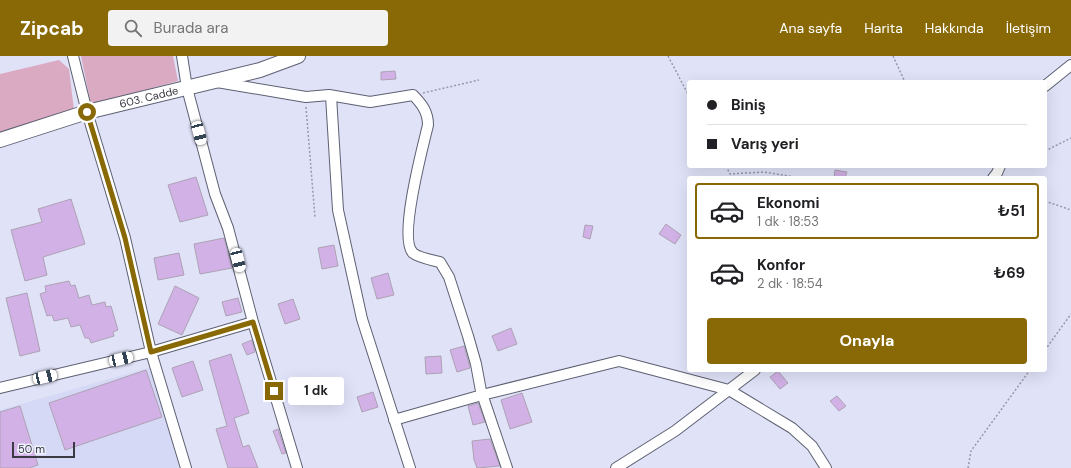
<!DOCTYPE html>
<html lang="tr">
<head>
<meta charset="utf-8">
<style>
  :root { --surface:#fff; --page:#f2f2f2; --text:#202124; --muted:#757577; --line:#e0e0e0; --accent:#886906 }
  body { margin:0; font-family:"DM Sans",sans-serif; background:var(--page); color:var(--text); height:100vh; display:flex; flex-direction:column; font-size:15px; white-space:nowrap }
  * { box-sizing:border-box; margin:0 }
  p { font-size:13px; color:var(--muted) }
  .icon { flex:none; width:22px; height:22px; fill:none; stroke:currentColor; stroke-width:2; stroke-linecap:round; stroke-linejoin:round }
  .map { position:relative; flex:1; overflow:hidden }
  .sheet { position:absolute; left:687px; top:120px; width:360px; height:196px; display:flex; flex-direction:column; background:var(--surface); border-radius:4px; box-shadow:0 4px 16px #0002 }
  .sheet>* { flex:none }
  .top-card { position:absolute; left:687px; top:24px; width:360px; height:88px; border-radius:4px; box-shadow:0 4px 16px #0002; display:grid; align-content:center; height:88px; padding:0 20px; background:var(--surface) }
  .scale { position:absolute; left:12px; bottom:10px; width:63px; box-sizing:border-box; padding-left:4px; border:2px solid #393a42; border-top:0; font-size:11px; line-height:14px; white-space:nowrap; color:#393a42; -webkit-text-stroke:3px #eff1fe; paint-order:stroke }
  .end { position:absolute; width:18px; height:18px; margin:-9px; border:5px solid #886906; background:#fff; box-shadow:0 0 0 2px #fff }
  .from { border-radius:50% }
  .bubble { position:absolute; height:28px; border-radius:4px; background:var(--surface); box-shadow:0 4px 16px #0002; font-size:13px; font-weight:700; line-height:28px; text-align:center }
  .car { position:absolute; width:12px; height:24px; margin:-12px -6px; border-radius:5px; box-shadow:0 0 3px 1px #0007; background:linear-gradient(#fff 24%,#345 0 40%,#fff 0 76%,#345 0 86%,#fff 0) }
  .top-card b { display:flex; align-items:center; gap:14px; height:38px; font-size:15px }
  .top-card b+b { border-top:1px solid var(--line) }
  .top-card i { width:10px; height:10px; background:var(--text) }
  ul { padding:7px 0 0; list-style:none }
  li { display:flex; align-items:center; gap:12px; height:56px; margin:0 8px 6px; padding:0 12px; border:2px solid transparent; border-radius:4px }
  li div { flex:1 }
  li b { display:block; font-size:15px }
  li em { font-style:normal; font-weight:700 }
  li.selected { border-color:var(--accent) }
  li>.icon { width:36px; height:36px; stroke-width:1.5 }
  .cta { display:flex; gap:8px; margin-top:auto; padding:8px 20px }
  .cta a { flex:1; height:46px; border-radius:4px; background:var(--accent); color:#fff; font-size:16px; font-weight:700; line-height:46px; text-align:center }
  header { display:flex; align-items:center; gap:24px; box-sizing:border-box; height:56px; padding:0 20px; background:var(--accent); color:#fff }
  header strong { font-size:19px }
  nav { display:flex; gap:22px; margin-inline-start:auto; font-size:14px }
  .search { width:280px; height:36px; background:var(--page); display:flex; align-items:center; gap:10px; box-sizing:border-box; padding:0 14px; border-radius:4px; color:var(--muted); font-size:15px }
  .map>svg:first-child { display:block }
</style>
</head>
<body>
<header>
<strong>Zipcab</strong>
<div class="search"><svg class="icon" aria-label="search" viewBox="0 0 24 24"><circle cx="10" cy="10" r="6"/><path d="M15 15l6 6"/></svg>Burada ara</div>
<nav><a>Ana sayfa</a><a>Harita</a><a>Hakkında</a><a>İletişim</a></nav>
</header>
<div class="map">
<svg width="1071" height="412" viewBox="0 0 1071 412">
  <rect width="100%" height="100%" fill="#e0e3f8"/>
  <!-- built -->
  <path fill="#d5d9f5" d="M 151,311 L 179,412 L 0,412 L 0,354 Z"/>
  <!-- green -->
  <path fill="#d9aac2" d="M 81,0 L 173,0 L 178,25 L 91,49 Z
    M 59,4 L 69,13 L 74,54 L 0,76 L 0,18 Z"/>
  <!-- building -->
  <path fill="#d2b1e6" stroke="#ada2b4" d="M 395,15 L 396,23 L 381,24 L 381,16 Z
    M 835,114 L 847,116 L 845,122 L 834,122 Z
    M 196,121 L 208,159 L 180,166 L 168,129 Z
    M 71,143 L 85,188 L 43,201 L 47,219 L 25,225 L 11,174 L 42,166 L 38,153 Z
    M 666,168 L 681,179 L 675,188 L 659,178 Z
    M 585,169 L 593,170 L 590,183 L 583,181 Z
    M 224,182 L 232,212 L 200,218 L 194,188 Z
    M 334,189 L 338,210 L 322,213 L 318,192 Z
    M 179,197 L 184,219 L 158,224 L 154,202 Z
    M 388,217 L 394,239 L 377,243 L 371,222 Z
    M 69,225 L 71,230 L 75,229 L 79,242 L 89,239 L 92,249 L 105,246 L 106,251 L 111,250 L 118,274 L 113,276 L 114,280 L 91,287 L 89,282 L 85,282 L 80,269 L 71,271 L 68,262 L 54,265 L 52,259 L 47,260 L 40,238 L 46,236 L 45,230 Z
    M 175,230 L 199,242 L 182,279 L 158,268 Z
    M 27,237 L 40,295 L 20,300 L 6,242 Z
    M 238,242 L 242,256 L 226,260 L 222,246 Z
    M 293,243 L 300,263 L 285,268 L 278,248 Z
    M 511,272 L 517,288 L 498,295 L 492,280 Z
    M 252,284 L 255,296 L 247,299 L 242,288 Z
    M 464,290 L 470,312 L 457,316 L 450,294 Z
    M 231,298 L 249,357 L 234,362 L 243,391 L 249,389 L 258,412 L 228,412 L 216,373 L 227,370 L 209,305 Z
    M 441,300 L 442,317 L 426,318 L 425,301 Z
    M 193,305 L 203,334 L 182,341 L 172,312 Z
    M 146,314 L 162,361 L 65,394 L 49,347 Z
    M 778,315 L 788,327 L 780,333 L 770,321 Z
    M 373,336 L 378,351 L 362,356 L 357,341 Z
    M 522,337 L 532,366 L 510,373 L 501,344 Z
    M 837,340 L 846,350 L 839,355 L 830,345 Z
    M 478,347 L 485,366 L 473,369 L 468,350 Z
    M 20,350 L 38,409 L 29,412 L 0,412 L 0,356 Z
    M 278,373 L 286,397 L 282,398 L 273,375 Z
    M 490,383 L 500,410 L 477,412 L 474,404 L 472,385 Z"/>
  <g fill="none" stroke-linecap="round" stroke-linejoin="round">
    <!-- street casing -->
    <g stroke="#5d6072" stroke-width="12">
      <path id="street" d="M 73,0 L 87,56 L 125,182 L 151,296 L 186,412
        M 182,0 L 187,32 L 215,138 L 228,172 L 253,266 L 297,412
        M 217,26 L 306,41 L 329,39 L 370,46 L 413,39 C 422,48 428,56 428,69 C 423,90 398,183 413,197 C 419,202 432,204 440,206 L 449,221 L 468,280 L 476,308 L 481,335 L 507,412
        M 1045,30 L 1071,9
        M 331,40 L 338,154 L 362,263 L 410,412
        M 993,122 L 997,117 L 1000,110
        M 0,332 L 151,296 L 253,266
        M 394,364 L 482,339 L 619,305 L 729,334 L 792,372 L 812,390 L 826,412
        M 616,412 L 675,375 L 755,314"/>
    </g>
    <!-- secondary casing -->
    <g stroke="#5d6072" stroke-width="16">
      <g id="secondary">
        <path id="s1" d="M 0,84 L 87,56 L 260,14 L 298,0"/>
      </g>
    </g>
    <!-- path -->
    <path stroke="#9799a9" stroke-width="1.5" stroke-dasharray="2 2" stroke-linecap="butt" d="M 668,0 L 689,40
      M 893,0 L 905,26
      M 423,37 L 479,24
      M 306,51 L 315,162
      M 1045,95 L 1071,82
      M 726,110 L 730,118 L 764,116 L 801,122
      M 1045,145 L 1071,154
      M 1045,294 L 1071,258
      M 968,412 L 971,395 L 1030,314"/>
    <!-- street -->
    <use href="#street" stroke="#fff" stroke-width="10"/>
    <!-- secondary -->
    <use href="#secondary" stroke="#fff" stroke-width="14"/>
  </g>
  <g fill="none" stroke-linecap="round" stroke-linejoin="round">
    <!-- route -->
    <path stroke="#886906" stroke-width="5" d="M 87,56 L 125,182 L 151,296 L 253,266 L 274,335"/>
  </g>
  <g text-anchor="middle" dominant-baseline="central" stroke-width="4" stroke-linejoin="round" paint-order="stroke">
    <!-- street labels -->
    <g font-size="11" fill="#393a42" stroke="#eff1fe">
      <text stroke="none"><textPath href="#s1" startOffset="155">603. Cadde</textPath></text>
    </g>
  </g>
</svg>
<div class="scale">50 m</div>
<i class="end from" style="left:87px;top:56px"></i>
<i class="end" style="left:274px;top:335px"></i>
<div class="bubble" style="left:288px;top:321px;width:56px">1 dk</div>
<i class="car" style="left:199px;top:77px;rotate:165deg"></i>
<i class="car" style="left:238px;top:204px;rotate:166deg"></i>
<i class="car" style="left:121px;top:303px;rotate:77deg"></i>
<i class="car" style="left:45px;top:321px;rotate:77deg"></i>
<div class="top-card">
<b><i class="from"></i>Biniş</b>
<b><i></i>Varış yeri</b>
</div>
<section class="sheet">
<ul>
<li class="selected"><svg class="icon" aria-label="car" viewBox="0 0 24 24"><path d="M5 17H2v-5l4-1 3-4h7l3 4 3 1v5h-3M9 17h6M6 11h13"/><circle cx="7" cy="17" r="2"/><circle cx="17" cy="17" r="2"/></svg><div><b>Ekonomi</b><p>1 dk · 18:53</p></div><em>₺51</em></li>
<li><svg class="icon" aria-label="car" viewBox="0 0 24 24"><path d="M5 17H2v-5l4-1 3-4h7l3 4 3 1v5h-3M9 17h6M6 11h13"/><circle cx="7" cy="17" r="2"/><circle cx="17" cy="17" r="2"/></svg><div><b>Konfor</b><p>2 dk · 18:54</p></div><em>₺69</em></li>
</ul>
<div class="cta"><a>Onayla</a></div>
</section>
</div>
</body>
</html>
